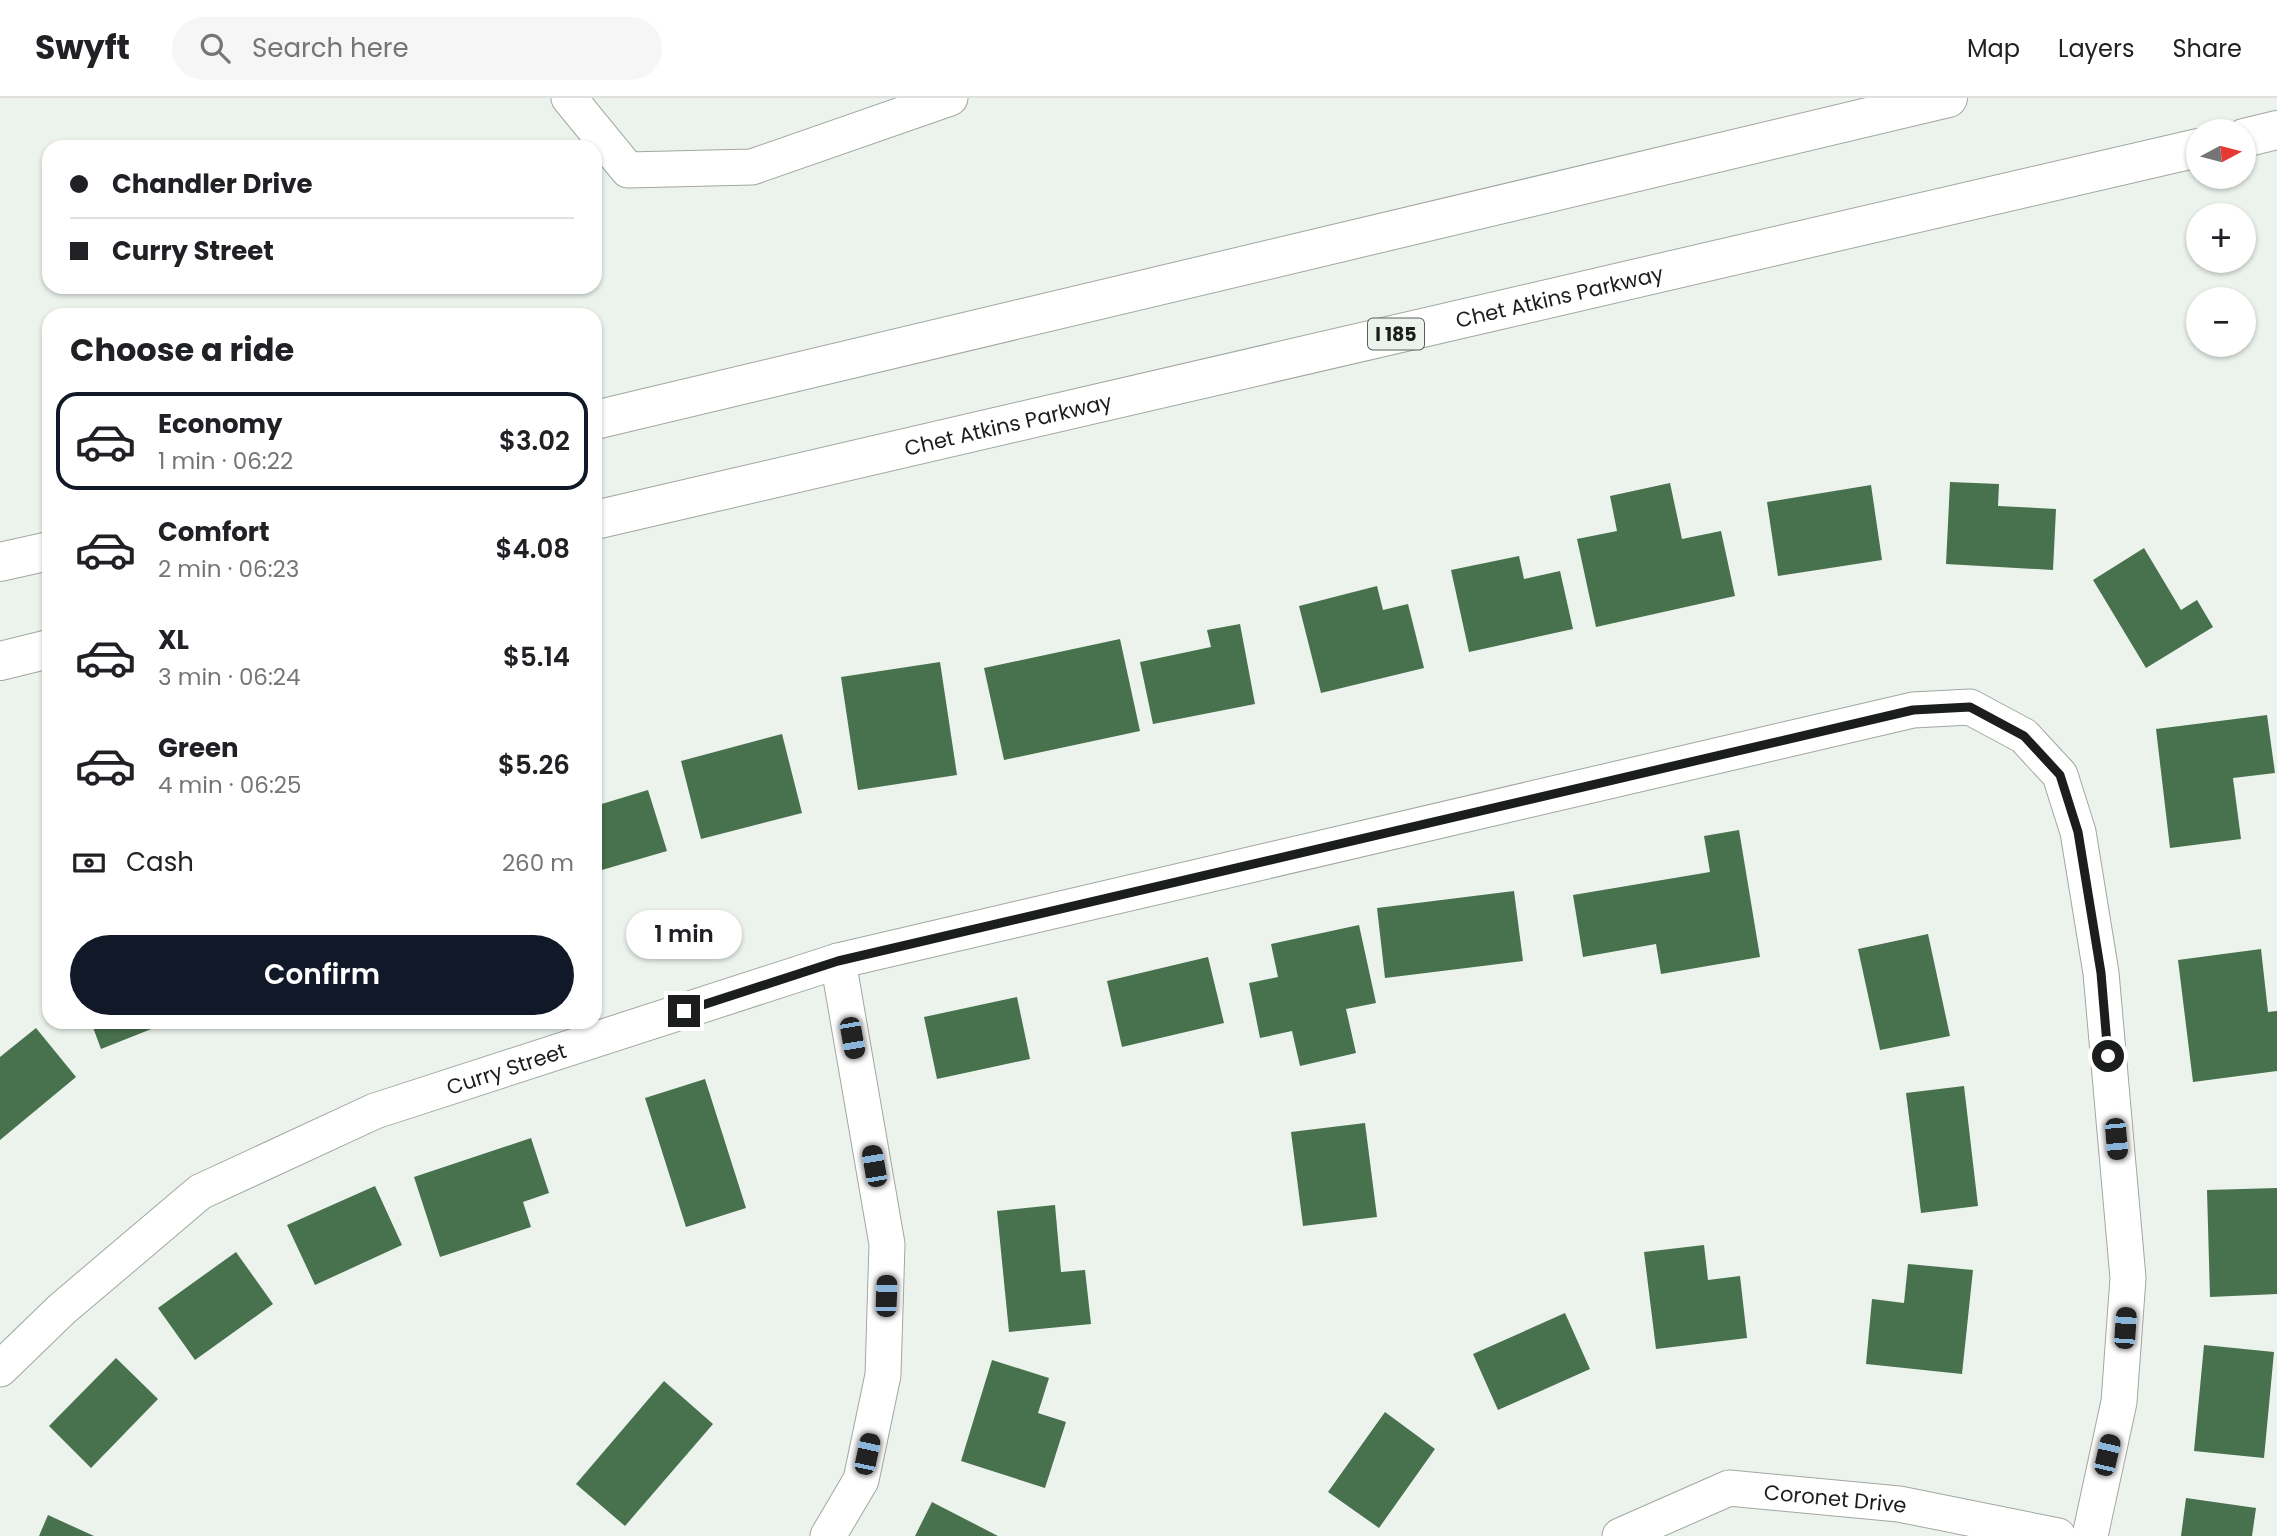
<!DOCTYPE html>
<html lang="en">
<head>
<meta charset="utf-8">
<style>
  :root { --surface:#fff; --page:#f6f6f6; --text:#202124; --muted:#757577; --line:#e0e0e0; --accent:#111827 }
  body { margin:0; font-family:Poppins,sans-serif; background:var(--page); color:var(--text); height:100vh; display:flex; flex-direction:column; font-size:26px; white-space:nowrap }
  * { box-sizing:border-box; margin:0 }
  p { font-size:23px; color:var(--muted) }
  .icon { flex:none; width:38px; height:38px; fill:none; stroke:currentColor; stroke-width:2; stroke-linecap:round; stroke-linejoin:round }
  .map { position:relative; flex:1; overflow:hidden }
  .panel { position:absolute; left:42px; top:210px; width:560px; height:721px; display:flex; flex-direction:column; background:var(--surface); border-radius:21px; box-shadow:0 2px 5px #0004 }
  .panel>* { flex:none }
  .top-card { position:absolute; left:42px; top:42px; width:560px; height:154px; border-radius:21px; box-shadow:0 2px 5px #0004; display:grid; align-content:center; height:154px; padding:0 28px; background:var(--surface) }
  .needle { width:46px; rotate:83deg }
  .fabs { position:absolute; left:2186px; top:21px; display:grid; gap:14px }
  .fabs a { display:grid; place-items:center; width:70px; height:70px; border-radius:50%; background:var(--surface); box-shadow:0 2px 5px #0004; font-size:35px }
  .end { position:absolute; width:32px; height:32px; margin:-16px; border:9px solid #1b1e1c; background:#fff; box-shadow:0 0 0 4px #fff }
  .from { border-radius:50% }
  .bubble { position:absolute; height:49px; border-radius:24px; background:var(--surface); box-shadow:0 2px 5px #0004; font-size:23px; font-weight:600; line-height:49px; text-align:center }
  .car { position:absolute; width:21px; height:42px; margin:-21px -10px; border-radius:9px; box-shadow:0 0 5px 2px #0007; background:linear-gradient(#222 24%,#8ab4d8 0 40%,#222 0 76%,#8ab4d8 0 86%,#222 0) }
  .top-card b { display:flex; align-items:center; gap:24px; height:66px; font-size:26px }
  .top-card b+b { border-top:2px solid var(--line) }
  .top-card i { width:18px; height:18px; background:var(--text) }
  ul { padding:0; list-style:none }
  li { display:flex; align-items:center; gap:21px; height:98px; margin:0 14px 10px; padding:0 14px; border:4px solid transparent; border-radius:21px }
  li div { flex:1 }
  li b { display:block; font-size:26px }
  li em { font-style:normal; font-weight:600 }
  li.on { border-color:var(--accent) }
  li>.icon { width:63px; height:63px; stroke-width:1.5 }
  h2 { padding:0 28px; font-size:32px; line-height:84px }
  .pay { display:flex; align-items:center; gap:18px; height:77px; padding:0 28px; font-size:26px }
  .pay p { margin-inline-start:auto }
  .primary-button { display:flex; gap:14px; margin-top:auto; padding:14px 28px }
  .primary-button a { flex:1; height:80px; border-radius:42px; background:var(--accent); color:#fff; font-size:28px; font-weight:600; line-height:80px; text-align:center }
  header { display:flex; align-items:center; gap:42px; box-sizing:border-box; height:98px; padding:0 35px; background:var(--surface); border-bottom:2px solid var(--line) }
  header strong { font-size:33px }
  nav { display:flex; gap:38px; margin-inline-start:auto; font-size:24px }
  .search { width:490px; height:63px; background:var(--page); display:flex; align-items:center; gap:18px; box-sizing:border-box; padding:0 24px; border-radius:38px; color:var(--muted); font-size:26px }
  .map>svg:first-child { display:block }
</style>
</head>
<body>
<header>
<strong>Swyft</strong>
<div class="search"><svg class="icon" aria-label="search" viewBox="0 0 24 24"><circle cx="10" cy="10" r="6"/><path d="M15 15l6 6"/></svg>Search here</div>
<nav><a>Map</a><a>Layers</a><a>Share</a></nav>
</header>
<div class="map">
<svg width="2277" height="1438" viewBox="0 0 2277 1438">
  <rect width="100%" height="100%" fill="#ecf3ed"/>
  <!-- building -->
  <path fill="#48714d" d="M 1950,384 L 1999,386 L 1998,408 L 2056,411 L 2053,472 L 1946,466 Z
    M 1670,385 L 1682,441 L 1721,433 L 1735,498 L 1596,529 L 1577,441 L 1617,433 L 1610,398 Z
    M 1871,387 L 1882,462 L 1778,478 L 1767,404 Z
    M 2144,450 L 2181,512 L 2197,502 L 2213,529 L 2146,570 L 2093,482 Z
    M 1519,458 L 1524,481 L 1560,473 L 1573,531 L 1469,554 L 1451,472 Z
    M 1377,488 L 1383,512 L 1408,506 L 1424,570 L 1321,595 L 1299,508 Z
    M 1240,526 L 1255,606 L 1153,626 L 1140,564 L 1211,549 L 1207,532 Z
    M 1120,541 L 1140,633 L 1004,662 L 984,570 Z
    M 940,564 L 957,677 L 858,692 L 841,579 Z
    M 2267,617 L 2275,675 L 2233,680 L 2241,741 L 2170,750 L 2156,631 Z
    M 782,636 L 802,715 L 701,741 L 681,663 Z
    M 648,692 L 667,753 L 595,774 L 595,708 Z
    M 1739,732 L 1760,859 L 1661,876 L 1656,846 L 1583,859 L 1573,797 L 1710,774 L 1704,738 Z
    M 1514,793 L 1523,863 L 1385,880 L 1377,810 Z
    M 1359,827 L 1376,905 L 1346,911 L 1356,955 L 1300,968 L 1292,933 L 1260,940 L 1249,885 L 1278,879 L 1271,846 Z
    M 1928,836 L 1950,938 L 1880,952 L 1858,851 Z
    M 2261,851 L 2268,914 L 2277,913 L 2277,973 L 2193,984 L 2178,862 Z
    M 1208,859 L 1224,925 L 1122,949 L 1107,883 Z
    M 1017,899 L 1030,961 L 937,981 L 924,919 Z
    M 91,924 L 169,924 L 101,951 Z
    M 36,930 L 76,979 L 0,1042 L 0,959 Z
    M 705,981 L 746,1110 L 686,1129 L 645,1000 Z
    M 1964,988 L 1978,1108 L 1921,1115 L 1906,995 Z
    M 1365,1025 L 1377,1119 L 1303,1128 L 1291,1034 Z
    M 531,1040 L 549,1095 L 523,1104 L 531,1129 L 440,1159 L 414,1079 Z
    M 375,1088 L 402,1147 L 315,1187 L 287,1127 Z
    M 2277,1090 L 2277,1196 L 2210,1199 L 2207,1092 Z
    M 1055,1107 L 1061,1174 L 1085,1172 L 1091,1226 L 1009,1234 L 997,1113 Z
    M 1704,1147 L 1708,1182 L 1740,1178 L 1747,1240 L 1656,1251 L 1644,1154 Z
    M 236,1154 L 273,1206 L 195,1262 L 158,1210 Z
    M 1908,1166 L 1973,1172 L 1962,1276 L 1866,1266 L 1872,1201 L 1904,1205 Z
    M 1565,1215 L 1590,1271 L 1498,1312 L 1473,1256 Z
    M 2204,1247 L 2274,1254 L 2264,1360 L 2194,1353 Z
    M 116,1260 L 158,1301 L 91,1370 L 49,1328 Z
    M 992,1262 L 1049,1280 L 1038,1315 L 1066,1324 L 1045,1390 L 961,1363 Z
    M 664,1283 L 713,1326 L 625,1428 L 576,1386 Z
    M 1385,1314 L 1435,1351 L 1379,1430 L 1328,1394 Z
    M 2186,1400 L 2256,1410 L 2252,1438 L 2181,1438 Z
    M 932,1404 L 998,1438 L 915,1438 Z
    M 48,1417 L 94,1438 L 39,1438 Z"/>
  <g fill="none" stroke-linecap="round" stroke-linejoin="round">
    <!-- street casing -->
    <g stroke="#a1a7a1" stroke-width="37">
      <g id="street">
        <path d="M 569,0 L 628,72 L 752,69 L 950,0"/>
        <path id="s1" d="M 0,1271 L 62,1211 L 200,1094 L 375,1013 L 838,863 L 1913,612 L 1970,609 L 2024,638 L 2060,677 L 2078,734 L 2101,875 L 2128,1180 L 2119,1304 L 2090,1438"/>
        <path d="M 828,1438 L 861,1382 L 883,1277 L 887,1146 L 838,863"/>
        <path id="s2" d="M 1620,1438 L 1729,1390 L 1899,1406 L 2058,1438"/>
      </g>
    </g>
    <!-- highway casing -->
    <g stroke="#a1a7a1" stroke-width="40">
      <g id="highway">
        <path d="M 2244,40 L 2277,32"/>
        <path d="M 595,322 L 1948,0"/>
        <path id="s3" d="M 595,422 L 2198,50"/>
        <path d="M 0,464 L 49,453"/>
        <path d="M 0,563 L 49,551"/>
      </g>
    </g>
    <!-- street -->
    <use href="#street" stroke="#fff" stroke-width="35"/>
    <!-- highway -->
    <use href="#highway" stroke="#fff" stroke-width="38"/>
  </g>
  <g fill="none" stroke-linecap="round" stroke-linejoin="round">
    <!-- route -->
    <path stroke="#1b1e1c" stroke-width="9" d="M 684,913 L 838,863 L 1913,612 L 1970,609 L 2024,638 L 2060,677 L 2078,734 L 2101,875 L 2108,958"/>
  </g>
  <g text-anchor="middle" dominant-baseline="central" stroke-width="7" stroke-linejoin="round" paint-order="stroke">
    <!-- shield labels -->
    <rect fill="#ecf3ed" stroke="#5a5e5b" stroke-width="2" x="1368" y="220.5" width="56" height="31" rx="5"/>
    <g font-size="19" font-weight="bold" fill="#1b1e1c">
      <text x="1396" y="236">I 185</text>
    </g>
    <!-- street labels -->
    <g font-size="21" fill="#1b1e1c" stroke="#ecf3ed">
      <text stroke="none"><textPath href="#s3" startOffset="990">Chet Atkins Parkway</textPath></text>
      <text stroke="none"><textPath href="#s3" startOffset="424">Chet Atkins Parkway</textPath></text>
      <text stroke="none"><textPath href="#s1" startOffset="598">Curry Street</textPath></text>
      <text stroke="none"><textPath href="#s2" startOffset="226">Coronet Drive</textPath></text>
    </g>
  </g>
</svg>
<div class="fabs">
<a><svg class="needle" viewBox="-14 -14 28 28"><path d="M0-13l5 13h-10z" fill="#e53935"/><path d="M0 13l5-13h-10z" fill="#757577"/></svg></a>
<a>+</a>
<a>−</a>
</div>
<i class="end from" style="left:2108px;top:958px"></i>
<i class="end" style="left:684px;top:913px"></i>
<div class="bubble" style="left:626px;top:812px;width:116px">1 min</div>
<i class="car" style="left:852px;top:940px;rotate:170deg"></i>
<i class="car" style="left:2116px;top:1041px;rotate:175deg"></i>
<i class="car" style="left:874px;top:1068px;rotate:350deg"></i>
<i class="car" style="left:886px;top:1198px;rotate:2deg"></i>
<i class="car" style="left:2125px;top:1230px;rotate:4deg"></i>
<i class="car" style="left:867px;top:1356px;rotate:12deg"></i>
<i class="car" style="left:2107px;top:1357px;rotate:13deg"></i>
<div class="top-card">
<b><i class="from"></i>Chandler Drive</b>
<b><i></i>Curry Street</b>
</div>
<section class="panel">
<h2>Choose a ride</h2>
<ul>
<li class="on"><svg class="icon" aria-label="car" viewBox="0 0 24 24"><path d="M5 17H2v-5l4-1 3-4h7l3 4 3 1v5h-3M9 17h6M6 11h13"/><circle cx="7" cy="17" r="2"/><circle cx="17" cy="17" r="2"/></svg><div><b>Economy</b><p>1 min · 06:22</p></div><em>$3.02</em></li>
<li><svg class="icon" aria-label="car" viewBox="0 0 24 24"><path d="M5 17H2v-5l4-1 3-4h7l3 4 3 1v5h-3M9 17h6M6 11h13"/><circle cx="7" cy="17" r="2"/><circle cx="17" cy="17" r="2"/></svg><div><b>Comfort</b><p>2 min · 06:23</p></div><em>$4.08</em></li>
<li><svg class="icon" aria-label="car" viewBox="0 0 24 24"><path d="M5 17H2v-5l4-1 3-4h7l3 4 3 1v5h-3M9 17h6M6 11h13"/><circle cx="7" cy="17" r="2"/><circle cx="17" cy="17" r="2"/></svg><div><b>XL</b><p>3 min · 06:24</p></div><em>$5.14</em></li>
<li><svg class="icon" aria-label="car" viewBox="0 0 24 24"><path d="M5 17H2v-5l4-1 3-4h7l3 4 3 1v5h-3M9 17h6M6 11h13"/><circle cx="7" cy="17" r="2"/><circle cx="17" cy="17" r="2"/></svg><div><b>Green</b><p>4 min · 06:25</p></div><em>$5.26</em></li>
</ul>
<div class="pay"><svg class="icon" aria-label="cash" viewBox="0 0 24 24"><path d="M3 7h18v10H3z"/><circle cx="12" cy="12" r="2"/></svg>Cash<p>260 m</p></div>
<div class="primary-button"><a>Confirm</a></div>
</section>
</div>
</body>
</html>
